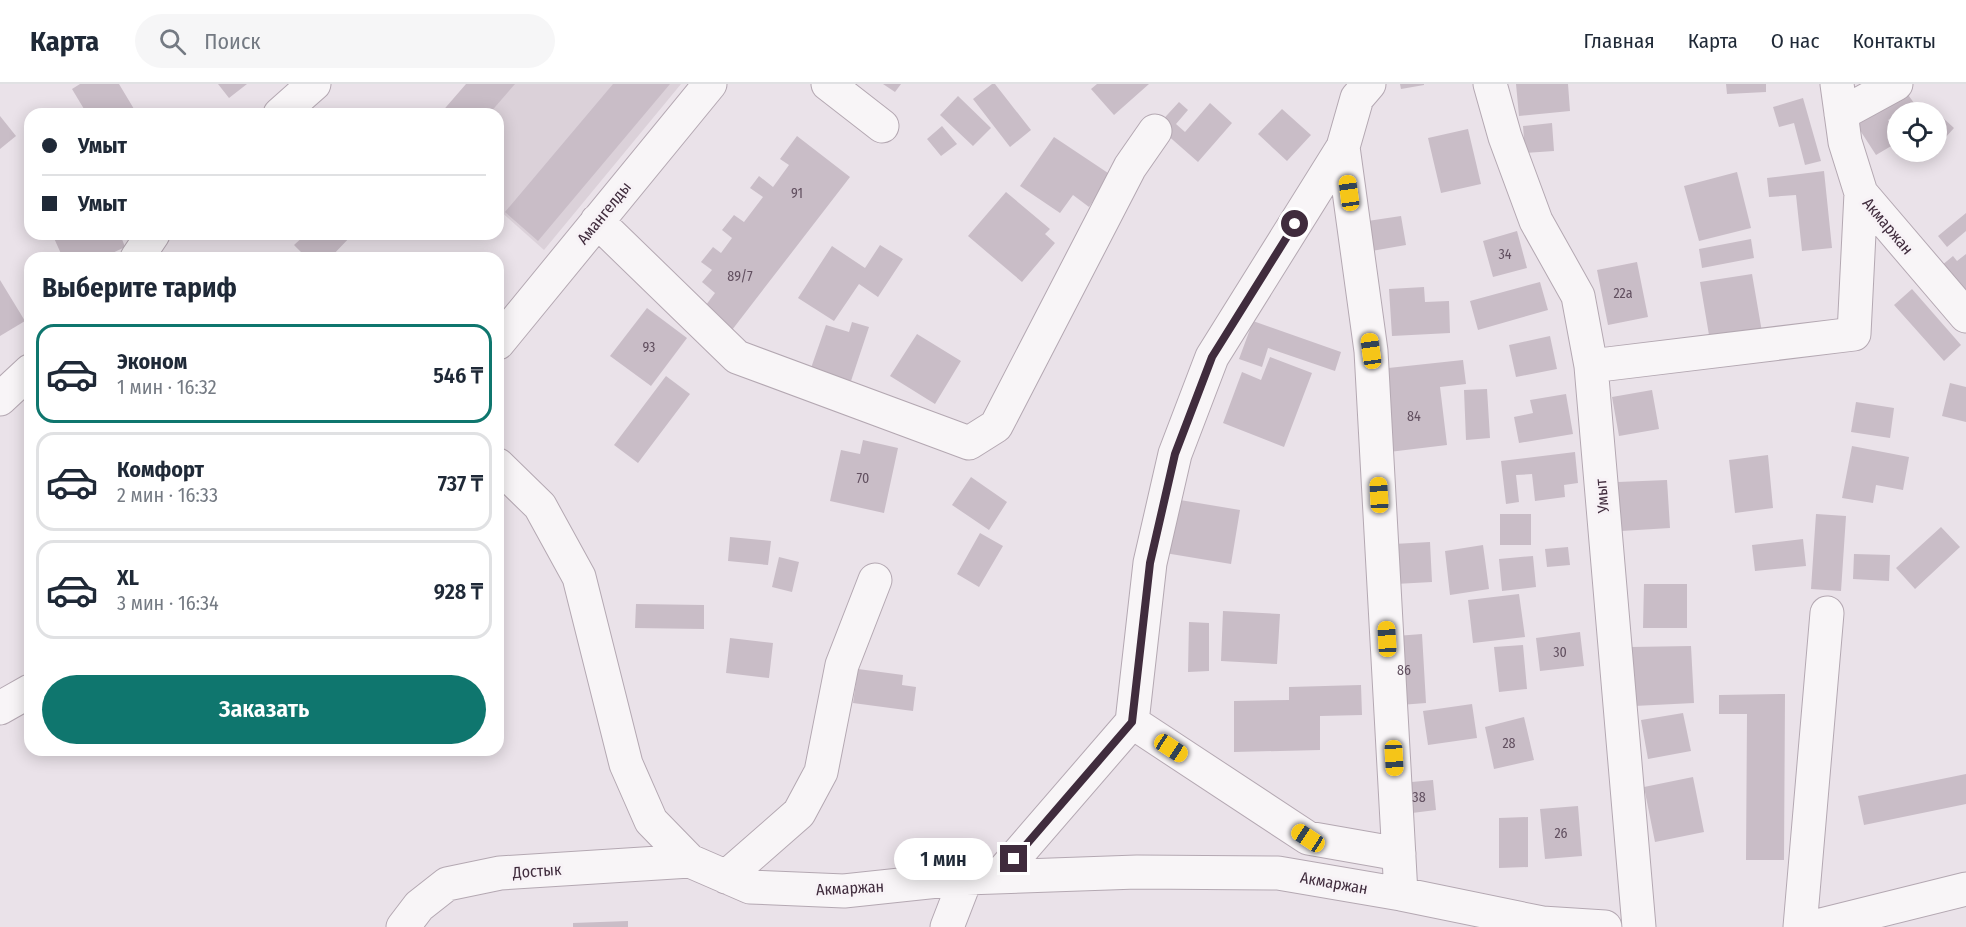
<!DOCTYPE html>
<html lang="ru">
<head>
<meta charset="utf-8">
<style>
  :root { --surface:#fff; --page:#f6f6f7; --text:#1f2937; --muted:#747a83; --line:#e0e1e3; --accent:#0f766e }
  body { margin:0; font-family:"Fira Sans Condensed",sans-serif; background:var(--page); color:var(--text); height:100vh; display:flex; flex-direction:column; font-size:22px; white-space:nowrap }
  * { box-sizing:border-box; margin:0 }
  p { font-size:20px; color:var(--muted) }
  .icon { flex:none; width:33px; height:33px; fill:none; stroke:currentColor; stroke-width:2; stroke-linecap:round; stroke-linejoin:round }
  .map { position:relative; flex:1; overflow:hidden }
  .drawer { position:absolute; left:24px; top:168px; width:480px; height:504px; display:flex; flex-direction:column; background:var(--surface); border-radius:18px; box-shadow:0 3px 15px #0003 }
  .drawer>* { flex:none }
  .top-card { position:absolute; left:24px; top:24px; width:480px; height:132px; border-radius:18px; box-shadow:0 3px 15px #0003; display:grid; align-content:center; height:132px; padding:0 18px; background:var(--surface) }
  .controls { position:absolute; left:1887px; top:18px; display:grid; gap:12px }
  .controls a { display:grid; place-items:center; width:60px; height:60px; border-radius:50%; background:var(--surface); box-shadow:0 3px 15px #0003; font-size:30px }
  .end { position:absolute; width:27px; height:27px; margin:-14px; border:8px solid #402c3d; background:#fff; box-shadow:0 0 0 3px #fff }
  .from { border-radius:50% }
  .bubble { position:absolute; height:42px; border-radius:21px; background:var(--surface); box-shadow:0 3px 15px #0003; font-size:20px; font-weight:600; line-height:42px; text-align:center }
  .car { position:absolute; width:18px; height:36px; margin:-18px -9px; border-radius:8px; box-shadow:0 0 4px 2px #0007; background:linear-gradient(#f5c518 24%,#345 0 40%,#f5c518 0 76%,#345 0 86%,#f5c518 0) }
  .top-card b { display:flex; align-items:center; gap:21px; height:57px; font-size:22px }
  .top-card b+b { border-top:2px solid var(--line) }
  .top-card i { width:15px; height:15px; background:var(--text) }
  ul { padding:0; list-style:none }
  li { display:flex; align-items:center; gap:18px; height:99px; margin:0 12px 9px; padding:0 6px; border:3px solid var(--line); border-radius:18px }
  li div { flex:1 }
  li b { display:block; font-size:22px }
  li em { font-style:normal; font-weight:600 }
  li.on { border-color:var(--accent) }
  li>.icon { width:54px; height:54px; stroke-width:1.5 }
  h2 { padding:0 18px; font-size:27px; line-height:72px }
  .action { display:flex; gap:12px; margin-top:auto; padding:12px 18px }
  .action a { flex:1; height:69px; border-radius:36px; background:var(--accent); color:#fff; font-size:24px; font-weight:600; line-height:69px; text-align:center }
  header { display:flex; align-items:center; gap:36px; box-sizing:border-box; height:84px; padding:0 30px; background:var(--surface); border-bottom:2px solid var(--line) }
  header strong { font-size:28px }
  nav { display:flex; gap:33px; margin-inline-start:auto; font-size:21px }
  .search { width:420px; height:54px; background:var(--page); display:flex; align-items:center; gap:15px; box-sizing:border-box; padding:0 21px; border-radius:33px; color:var(--muted); font-size:22px }
  .map>svg:first-child { display:block }
</style>
</head>
<body>
<header>
<strong>Карта</strong>
<div class="search"><svg class="icon" aria-label="search" viewBox="0 0 24 24"><circle cx="10" cy="10" r="6"/><path d="M15 15l6 6"/></svg>Поиск</div>
<nav><a>Главная</a><a>Карта</a><a>О нас</a><a>Контакты</a></nav>
</header>
<div class="map">
<svg width="1966" height="843" viewBox="0 0 1966 843">
  <rect width="100%" height="100%" fill="#eae2e9"/>
  <!-- built -->
  <path fill="#dbd1d9" d="M 472,0 L 681,0 L 544,166 L 498,125 L 498,30 L 446,30 Z"/>
  <!-- building -->
  <path fill="#c9bdc7" d="M 80,0 L 119,0 L 134,25 L 126,30 L 87,30 L 72,5 Z
    M 218,0 L 247,0 L 229,14 Z
    M 466,0 L 515,0 L 489,30 L 440,30 Z
    M 613,0 L 670,0 L 538,157 L 505,128 Z
    M 883,0 L 901,0 L 895,8 Z
    M 992,0 L 995,0 L 1031,46 L 1010,63 L 973,15 Z
    M 1097,0 L 1149,0 L 1114,31 L 1091,5 Z
    M 1400,0 L 1424,0 L 1424,1 L 1401,5 Z
    M 1516,0 L 1568,0 L 1570,27 L 1519,32 Z
    M 1726,0 L 1766,0 L 1766,8 L 1727,10 Z
    M 1906,8 L 1914,19 L 1888,36 L 1898,52 L 1898,58 L 1876,71 L 1856,40 Z
    M 958,12 L 991,44 L 973,62 L 940,31 Z
    M 1803,14 L 1821,77 L 1805,81 L 1794,39 L 1779,43 L 1773,23 Z
    M 1179,18 L 1188,26 L 1176,40 L 1185,48 L 1210,19 L 1232,39 L 1198,78 L 1157,42 Z
    M 1930,22 L 1954,44 L 1936,64 L 1936,28 L 1924,28 Z
    M 1282,25 L 1311,51 L 1287,77 L 1258,50 Z
    M 0,32 L 16,52 L 0,65 Z
    M 1552,39 L 1554,67 L 1525,69 L 1523,42 Z
    M 942,42 L 957,60 L 941,72 L 927,55 Z
    M 1468,45 L 1481,100 L 1441,109 L 1428,54 Z
    M 797,52 L 850,93 L 732,246 L 703,225 L 715,209 L 702,198 L 712,186 L 701,178 L 713,163 L 721,169 L 732,154 L 722,146 L 734,131 L 744,138 L 763,113 L 750,104 L 759,92 L 773,103 L 789,81 L 780,75 Z
    M 1054,53 L 1111,91 L 1089,123 L 1073,111 L 1060,129 L 1020,102 Z
    M 1824,87 L 1832,164 L 1802,167 L 1796,111 L 1769,113 L 1767,94 Z
    M 1737,88 L 1751,144 L 1699,157 L 1684,102 Z
    M 1006,108 L 1050,145 L 1045,150 L 1055,159 L 1022,198 L 968,152 Z
    M 1966,129 L 1966,147 L 1947,163 L 1938,152 Z
    M 1401,132 L 1406,161 L 1366,168 L 1361,138 Z
    M 1517,147 L 1527,184 L 1493,193 L 1483,157 Z
    M 57,150 L 120,150 L 125,163 L 102,174 L 63,174 L 53,152 Z
    M 306,150 L 353,150 L 330,174 L 307,174 L 294,161 Z
    M 1751,155 L 1754,174 L 1702,184 L 1699,165 Z
    M 880,161 L 903,175 L 878,213 L 859,200 L 834,237 L 798,214 L 832,162 L 865,184 Z
    M 1966,170 L 1966,212 L 1941,182 L 1953,172 L 1957,177 Z
    M 1637,178 L 1648,233 L 1608,241 L 1597,186 Z
    M 1752,190 L 1762,248 L 1710,257 L 1700,198 Z
    M 0,196 L 25,237 L 0,252 Z
    M 1540,198 L 1548,226 L 1478,246 L 1470,217 Z
    M 1424,203 L 1425,218 L 1449,217 L 1450,249 L 1392,252 L 1389,205 Z
    M 1912,205 L 1961,261 L 1944,277 L 1894,221 Z
    M 647,224 L 687,254 L 651,302 L 610,272 Z
    M 1253,237 L 1341,268 L 1335,287 L 1268,264 L 1262,283 L 1239,275 Z
    M 852,238 L 869,243 L 851,297 L 811,284 L 826,241 L 849,248 Z
    M 917,250 L 961,277 L 935,320 L 890,292 Z
    M 1550,252 L 1557,285 L 1516,293 L 1509,261 Z
    M 1270,273 L 1312,289 L 1284,363 L 1223,339 L 1242,288 L 1261,296 Z
    M 1463,276 L 1466,300 L 1440,303 L 1447,361 L 1389,368 L 1379,285 Z
    M 666,292 L 690,310 L 638,379 L 614,361 Z
    M 1950,299 L 1966,303 L 1966,338 L 1942,332 Z
    M 1487,305 L 1490,354 L 1466,356 L 1464,306 Z
    M 1652,306 L 1659,345 L 1619,352 L 1612,313 Z
    M 1566,310 L 1573,350 L 1519,359 L 1514,333 L 1533,329 L 1530,316 Z
    M 1856,318 L 1894,324 L 1890,354 L 1851,348 Z
    M 863,356 L 898,364 L 884,429 L 830,417 L 841,366 L 860,370 Z
    M 1852,362 L 1909,373 L 1903,406 L 1876,401 L 1873,419 L 1842,414 Z
    M 1575,368 L 1578,399 L 1564,401 L 1565,413 L 1535,417 L 1532,390 L 1516,391 L 1519,418 L 1506,420 L 1501,377 Z
    M 1768,371 L 1773,424 L 1735,429 L 1729,376 Z
    M 971,393 L 1007,418 L 989,446 L 952,421 Z
    M 1667,396 L 1670,444 L 1621,447 L 1618,398 Z
    M 1168,414 L 1240,426 L 1231,480 L 1159,468 Z
    M 1500,430 L 1531,430 L 1531,461 L 1500,461 Z
    M 1816,430 L 1846,432 L 1841,507 L 1811,505 Z
    M 1941,443 L 1960,463 L 1915,505 L 1896,484 Z
    M 980,449 L 1003,462 L 979,503 L 957,490 Z
    M 730,453 L 771,457 L 768,481 L 728,477 Z
    M 1803,455 L 1806,482 L 1755,487 L 1752,461 Z
    M 1430,458 L 1432,498 L 1377,501 L 1375,461 Z
    M 1483,461 L 1489,505 L 1450,511 L 1445,467 Z
    M 1568,463 L 1570,481 L 1547,483 L 1545,465 Z
    M 1854,470 L 1890,471 L 1889,497 L 1853,495 Z
    M 1533,472 L 1536,503 L 1502,507 L 1499,475 Z
    M 779,473 L 799,478 L 792,508 L 772,503 Z
    M 1644,500 L 1687,500 L 1687,544 L 1643,544 Z
    M 1519,510 L 1525,553 L 1473,559 L 1468,516 Z
    M 636,520 L 704,521 L 704,545 L 635,544 Z
    M 1223,527 L 1280,530 L 1277,580 L 1221,577 Z
    M 1189,538 L 1209,539 L 1209,587 L 1188,588 Z
    M 1580,548 L 1584,582 L 1540,587 L 1536,554 Z
    M 1422,550 L 1426,619 L 1387,622 L 1383,553 Z
    M 730,554 L 773,559 L 769,594 L 726,589 Z
    M 1523,561 L 1527,605 L 1499,608 L 1494,563 Z
    M 1691,562 L 1694,619 L 1634,622 L 1631,563 Z
    M 858,585 L 903,591 L 902,601 L 916,603 L 913,627 L 853,619 Z
    M 1361,601 L 1362,631 L 1320,632 L 1320,666 L 1234,668 L 1234,617 L 1289,616 L 1289,603 Z
    M 1785,610 L 1784,776 L 1746,776 L 1747,630 L 1719,630 L 1719,611 Z
    M 1472,620 L 1477,654 L 1428,661 L 1423,627 Z
    M 1683,629 L 1691,667 L 1648,675 L 1641,636 Z
    M 1524,633 L 1534,676 L 1494,685 L 1485,643 Z
    M 1966,690 L 1966,720 L 1864,741 L 1858,712 Z
    M 1693,693 L 1704,748 L 1655,758 L 1644,703 Z
    M 1433,696 L 1436,726 L 1404,730 L 1401,699 Z
    M 1578,722 L 1582,772 L 1545,775 L 1540,725 Z
    M 1528,733 L 1528,783 L 1499,784 L 1499,734 Z
    M 628,837 L 628,843 L 573,843 L 573,839 Z"/>
  <g fill="none" stroke-linecap="round" stroke-linejoin="round">
    <!-- minor casing -->
    <g stroke="#b4a8b2" stroke-width="35">
      <path id="minor" d="M 828,0 L 882,42
        M 1490,0 L 1505,53 L 1536,137 L 1578,212 L 1591,282 L 1639,843
        M 1837,0 L 1845,58 L 1861,109 L 1966,232
        M 280,30 L 314,0
        M 1841,30 L 1896,0
        M 1343,63 L 1371,267 L 1401,810
        M 597,137 L 737,273 L 969,359 L 996,342 L 1130,83 L 1155,47
        M 137,174 L 153,150
        M 498,259 L 710,0
        M 1591,282 L 1854,250 L 1861,109
        M 0,315 L 30,287
        M 498,381 L 540,422 L 579,493 L 626,680 L 651,737 L 690,777 L 750,803 L 844,807 L 966,794 L 1137,788 L 1278,789 L 1401,810 L 1542,839 L 1605,843
        M 0,624 L 30,607
        M 1132,638 L 1308,754 L 1399,770
        M 999,792 L 1132,638 L 1150,479 L 1175,370 L 1212,273 L 1343,63 L 1357,14 L 1369,0
        M 726,793 L 799,729 L 821,688 L 842,581 L 875,496
        M 403,843 L 419,822 L 447,800 L 500,789 L 690,777
        M 947,843 L 966,794
        M 1800,843 L 1827,529
        M 1813,843 L 1966,805"/>
    </g>
    <!-- minor -->
    <use href="#minor" stroke="#f8f5f7" stroke-width="33"/>
  </g>
  <g fill="none" stroke-linecap="round" stroke-linejoin="round">
    <!-- route -->
    <path stroke="#402c3d" stroke-width="8" d="M 1014,775 L 1132,638 L 1150,479 L 1175,370 L 1212,273 L 1295,140"/>
  </g>
  <g text-anchor="middle" dominant-baseline="central" stroke-width="6" stroke-linejoin="round" paint-order="stroke">
    <!-- number labels -->
    <g font-size="14" fill="#625060">
      <text x="797" y="109">91</text>
      <text x="1505" y="170">34</text>
      <text x="740" y="192">89/7</text>
      <text x="1623" y="209">22а</text>
      <text x="649" y="263">93</text>
      <text x="1414" y="332">84</text>
      <text x="863" y="394">70</text>
      <text x="1560" y="568">30</text>
      <text x="1404" y="586">86</text>
      <text x="1509" y="659">28</text>
      <text x="1419" y="713">38</text>
      <text x="1561" y="749">26</text>
    </g>
    <!-- street labels -->
    <g font-size="16" fill="#402c3d" stroke="#f7f2f6">
      <text transform="translate(604 129) rotate(-51)">Амангелды</text>
      <text transform="translate(1888 142) rotate(50)">Акмаржан</text>
      <text transform="translate(1602 412) rotate(-95)">Умыт</text>
      <text transform="translate(537 787) rotate(-4)">Достык</text>
      <text transform="translate(1334 799) rotate(10)">Акмаржан</text>
      <text transform="translate(850 804) rotate(-3)">Акмаржан</text>
    </g>
  </g>
</svg>
<div class="controls">
<a><svg class="icon" aria-label="locate" viewBox="0 0 24 24"><circle cx="12" cy="12" r="6"/><path d="M12 2v4M12 18v4M2 12h4M18 12h4"/></svg></a>
</div>
<i class="end from" style="left:1295px;top:140px"></i>
<i class="end" style="left:1014px;top:775px"></i>
<div class="bubble" style="left:894px;top:754px;width:99px">1 мин</div>
<i class="car" style="left:1349px;top:109px;rotate:352deg"></i>
<i class="car" style="left:1371px;top:267px;rotate:352deg"></i>
<i class="car" style="left:1379px;top:411px;rotate:357deg"></i>
<i class="car" style="left:1387px;top:555px;rotate:357deg"></i>
<i class="car" style="left:1171px;top:664px;rotate:123deg"></i>
<i class="car" style="left:1394px;top:674px;rotate:177deg"></i>
<i class="car" style="left:1308px;top:754px;rotate:303deg"></i>
<div class="top-card">
<b><i class="from"></i>Умыт</b>
<b><i></i>Умыт</b>
</div>
<section class="drawer">
<h2>Выберите тариф</h2>
<ul>
<li class="on"><svg class="icon" aria-label="car" viewBox="0 0 24 24"><path d="M5 17H2v-5l4-1 3-4h7l3 4 3 1v5h-3M9 17h6M6 11h13"/><circle cx="7" cy="17" r="2"/><circle cx="17" cy="17" r="2"/></svg><div><b>Эконом</b><p>1 мин · 16:32</p></div><em>546 ₸</em></li>
<li><svg class="icon" aria-label="car" viewBox="0 0 24 24"><path d="M5 17H2v-5l4-1 3-4h7l3 4 3 1v5h-3M9 17h6M6 11h13"/><circle cx="7" cy="17" r="2"/><circle cx="17" cy="17" r="2"/></svg><div><b>Комфорт</b><p>2 мин · 16:33</p></div><em>737 ₸</em></li>
<li><svg class="icon" aria-label="car" viewBox="0 0 24 24"><path d="M5 17H2v-5l4-1 3-4h7l3 4 3 1v5h-3M9 17h6M6 11h13"/><circle cx="7" cy="17" r="2"/><circle cx="17" cy="17" r="2"/></svg><div><b>XL</b><p>3 мин · 16:34</p></div><em>928 ₸</em></li>
</ul>
<div class="action"><a>Заказать</a></div>
</section>
</div>
</body>
</html>
